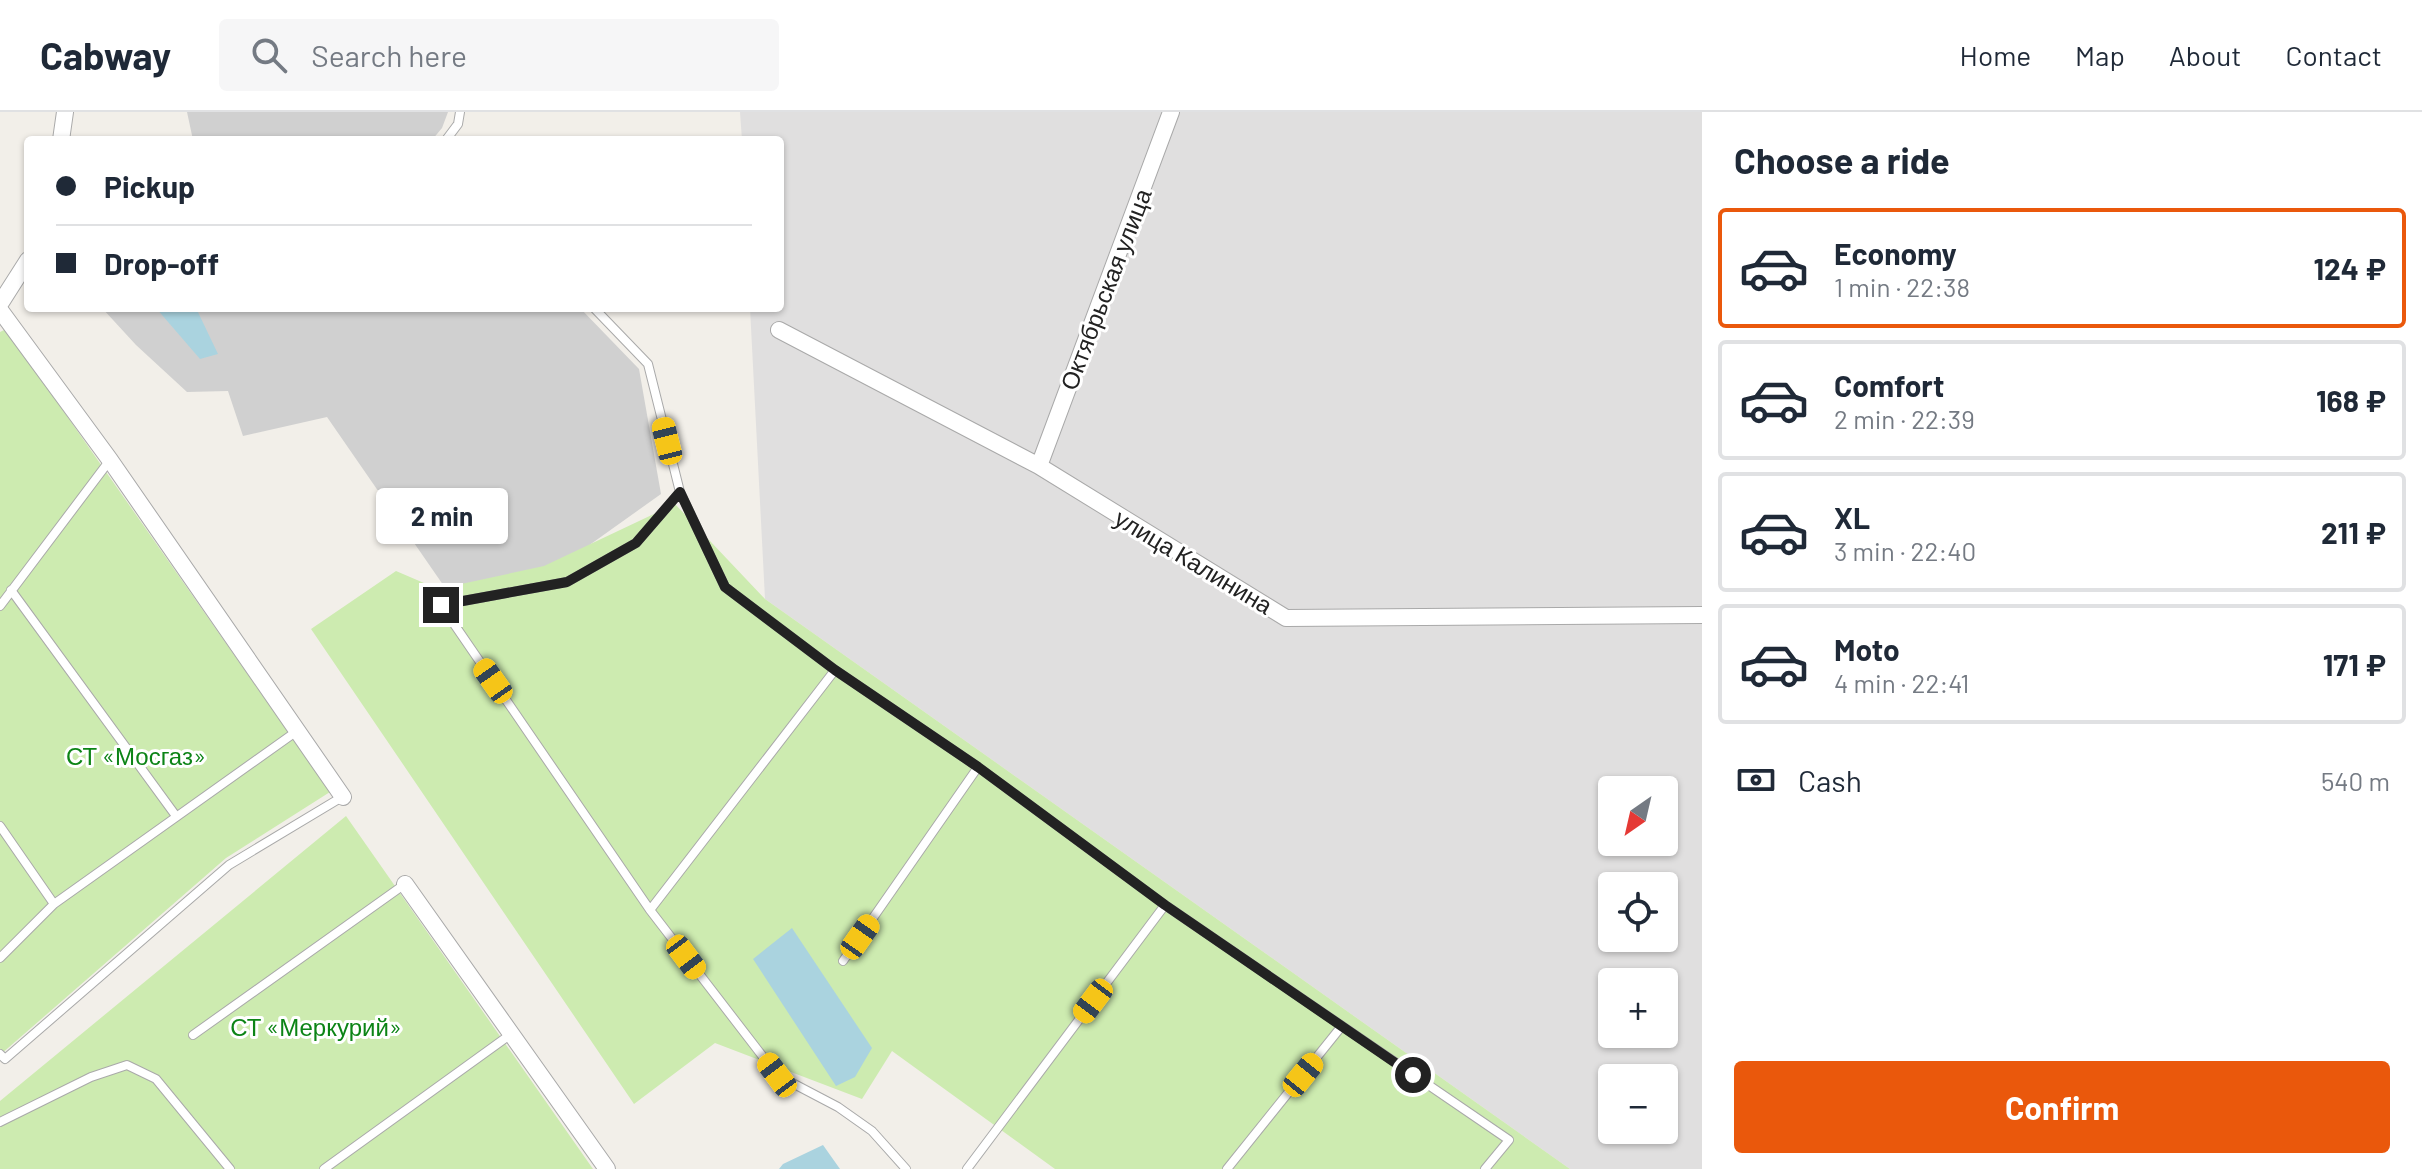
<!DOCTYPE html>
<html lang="en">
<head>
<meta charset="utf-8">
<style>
  :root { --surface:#fff; --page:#f6f6f7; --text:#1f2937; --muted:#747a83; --line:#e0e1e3; --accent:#ea580c }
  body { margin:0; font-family:Barlow,sans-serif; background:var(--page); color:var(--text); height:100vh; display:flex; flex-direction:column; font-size:30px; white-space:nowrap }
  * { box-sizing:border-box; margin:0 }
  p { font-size:26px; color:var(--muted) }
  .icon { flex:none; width:44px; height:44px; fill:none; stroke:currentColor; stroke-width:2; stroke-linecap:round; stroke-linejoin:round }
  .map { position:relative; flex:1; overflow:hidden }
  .side { display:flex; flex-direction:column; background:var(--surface); width:720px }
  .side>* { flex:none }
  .hud { position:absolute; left:24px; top:24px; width:760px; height:176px; border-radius:8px; box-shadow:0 2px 6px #0004; display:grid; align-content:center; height:176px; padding:0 32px; background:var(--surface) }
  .needle { width:52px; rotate:214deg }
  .fabs { position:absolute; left:1598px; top:664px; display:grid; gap:16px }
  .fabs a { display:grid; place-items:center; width:80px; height:80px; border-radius:8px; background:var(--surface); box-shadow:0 2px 6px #0004; font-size:40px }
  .end { position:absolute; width:36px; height:36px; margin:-18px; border:10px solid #222; background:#fff; box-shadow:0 0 0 4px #fff }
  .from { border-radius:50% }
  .bubble { position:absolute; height:56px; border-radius:8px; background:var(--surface); box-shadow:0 2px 6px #0004; font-size:26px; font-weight:700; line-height:56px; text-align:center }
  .car { position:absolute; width:24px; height:48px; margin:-24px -12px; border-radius:10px; box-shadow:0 0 6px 2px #0007; background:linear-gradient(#f5c518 24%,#345 0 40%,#f5c518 0 76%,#345 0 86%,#f5c518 0) }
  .hud b { display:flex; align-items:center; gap:28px; height:76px; font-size:30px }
  .hud b+b { border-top:2px solid var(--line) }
  .hud i { width:20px; height:20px; background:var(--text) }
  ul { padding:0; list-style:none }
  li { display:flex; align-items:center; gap:24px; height:120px; margin:0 16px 12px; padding:0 16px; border:4px solid var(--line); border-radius:8px }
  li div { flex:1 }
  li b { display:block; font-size:30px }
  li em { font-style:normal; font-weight:700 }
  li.selected { border-color:var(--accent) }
  li>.icon { width:72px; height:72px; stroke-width:1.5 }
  h2 { padding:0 32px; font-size:36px; line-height:96px }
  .pay { display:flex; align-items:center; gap:20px; height:88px; padding:0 32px; font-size:30px }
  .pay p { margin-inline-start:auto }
  .cta { display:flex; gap:16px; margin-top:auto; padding:16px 32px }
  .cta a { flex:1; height:92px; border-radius:8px; background:var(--accent); color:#fff; font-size:32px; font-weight:700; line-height:92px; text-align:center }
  header { display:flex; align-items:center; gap:48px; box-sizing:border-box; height:112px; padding:0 40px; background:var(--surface); border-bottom:2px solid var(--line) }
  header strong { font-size:38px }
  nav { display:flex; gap:44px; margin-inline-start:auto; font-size:28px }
  .search { width:560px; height:72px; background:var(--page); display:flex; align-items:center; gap:20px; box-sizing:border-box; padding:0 28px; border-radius:8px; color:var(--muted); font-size:30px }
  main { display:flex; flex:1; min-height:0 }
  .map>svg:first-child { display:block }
</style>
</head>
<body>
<header>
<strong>Cabway</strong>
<div class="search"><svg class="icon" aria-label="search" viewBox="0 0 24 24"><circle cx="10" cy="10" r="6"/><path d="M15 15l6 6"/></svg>Search here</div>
<nav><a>Home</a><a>Map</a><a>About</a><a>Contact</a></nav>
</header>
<main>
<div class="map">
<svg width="1702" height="1057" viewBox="0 0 1702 1057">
  <rect width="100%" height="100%" fill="#f2efe9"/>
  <!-- residential -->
  <path fill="#e0dfdf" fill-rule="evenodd" d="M 740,0 L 1702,0 L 1702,1057 L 1570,1057 L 765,487 L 750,196 L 780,196 L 780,28 L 742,28 ZM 1612,678 L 1664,678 L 1664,730 L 1612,730 ZM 1612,774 L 1664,774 L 1664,826 L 1612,826 ZM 1612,870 L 1664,870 L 1664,922 L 1612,922 ZM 1612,966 L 1664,966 L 1664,1018 L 1612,1018 Z"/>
  <!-- religious -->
  <path fill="#d0d0d0" d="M 187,0 L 448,0 L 442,16 L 432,28 L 193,28 Z
    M 102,196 L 580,196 L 639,257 L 661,382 L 553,459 L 448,480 L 327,305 L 243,324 L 228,279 L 187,280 L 136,233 Z"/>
  <!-- grass -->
  <path fill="#cdebb0" d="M 6,217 L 330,680 L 226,746 L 0,943 L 0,220 Z
    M 675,392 L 765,487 L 1570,1057 L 1055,1057 L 892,939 L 862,987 L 715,931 L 634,992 L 311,517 L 396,459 L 438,477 L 544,454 Z
    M 346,704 L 593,1057 L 0,1057 L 0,989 Z"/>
  <!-- water -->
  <path fill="#aad3df" d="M 156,196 L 196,196 L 218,242 L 200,247 Z
    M 792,816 L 872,936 L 855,965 L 836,974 L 753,847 Z
    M 823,1033 L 840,1057 L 779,1057 L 783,1052 Z"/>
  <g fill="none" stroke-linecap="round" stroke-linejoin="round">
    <!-- lane casing -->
    <g stroke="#a9a9a9" stroke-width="10">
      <path id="lane" d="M 446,28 L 458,12 L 460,0
        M 594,196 L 648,252 L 680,380 L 636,431 L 567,470 L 441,493 L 650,798 L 777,963 L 838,995 L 872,1019 L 906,1057
        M 680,380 L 725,475 L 835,558 L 978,655 L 1165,793 L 1509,1028 L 1485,1057
        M 11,478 L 176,704
        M 0,494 L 110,348
        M 0,714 L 54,792
        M 650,798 L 835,558
        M 0,846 L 54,792 L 297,619
        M 843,849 L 978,655
        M 193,923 L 405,772
        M 0,942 L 5,947 L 229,753 L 342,685
        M 0,1010 L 91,965 L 127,953 L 156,967 L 230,1057
        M 324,1057 L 511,922
        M 967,1057 L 1165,793
        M 1227,1057 L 1341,915"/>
    </g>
    <!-- street casing -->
    <g stroke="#a9a9a9" stroke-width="18">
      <path id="street" d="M 61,28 L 65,0
        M 0,192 L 28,148
        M 0,198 L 110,348 L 343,685
        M 779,218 L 1039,354 L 1286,506 L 1702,503
        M 1039,354 L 1171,0
        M 405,772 L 607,1057"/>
    </g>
    <!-- lane -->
    <use href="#lane" stroke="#fff" stroke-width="8"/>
    <!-- street -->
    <use href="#street" stroke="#fff" stroke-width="16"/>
  </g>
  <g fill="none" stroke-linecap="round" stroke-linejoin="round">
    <!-- route -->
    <path stroke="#222" stroke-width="10" d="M 441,493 L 567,470 L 636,431 L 680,380 L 725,475 L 835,558 L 978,655 L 1165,793 L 1413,963"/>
  </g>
  <g text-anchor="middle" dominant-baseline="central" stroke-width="6" stroke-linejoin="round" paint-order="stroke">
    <!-- street labels -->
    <g font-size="24" fill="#222" stroke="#fff">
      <text transform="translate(1105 177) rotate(-69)">Октябрьская улица</text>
      <text transform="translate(1194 449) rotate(31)">улица Калинина</text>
    </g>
    <!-- park labels -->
    <g font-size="24" fill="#0c8416" stroke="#fff">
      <text x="136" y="643">СТ «Мосгаз»</text>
      <text x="316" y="914">СТ «Меркурий»</text>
    </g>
  </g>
</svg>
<div class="fabs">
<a><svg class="needle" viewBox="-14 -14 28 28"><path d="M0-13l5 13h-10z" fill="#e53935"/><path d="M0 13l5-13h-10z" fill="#747a83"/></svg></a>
<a><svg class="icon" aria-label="locate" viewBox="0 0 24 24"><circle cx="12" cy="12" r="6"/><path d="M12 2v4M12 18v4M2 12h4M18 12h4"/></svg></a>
<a>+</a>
<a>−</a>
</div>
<i class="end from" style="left:1413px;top:963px"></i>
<i class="end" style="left:441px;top:493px"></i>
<div class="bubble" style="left:376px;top:376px;width:132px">2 min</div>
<i class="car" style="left:667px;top:329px;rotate:346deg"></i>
<i class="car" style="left:493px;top:569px;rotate:325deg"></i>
<i class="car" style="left:860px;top:825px;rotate:35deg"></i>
<i class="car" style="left:686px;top:845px;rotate:143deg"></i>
<i class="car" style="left:1093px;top:889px;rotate:217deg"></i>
<i class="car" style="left:777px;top:963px;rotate:323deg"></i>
<i class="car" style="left:1303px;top:963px;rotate:39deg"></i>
<div class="hud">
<b><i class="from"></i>Pickup</b>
<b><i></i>Drop-off</b>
</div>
</div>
<section class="side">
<h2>Choose a ride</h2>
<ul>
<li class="selected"><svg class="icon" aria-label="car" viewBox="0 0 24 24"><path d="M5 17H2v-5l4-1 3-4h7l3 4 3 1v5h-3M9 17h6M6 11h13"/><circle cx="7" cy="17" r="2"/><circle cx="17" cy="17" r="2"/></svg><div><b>Economy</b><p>1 min · 22:38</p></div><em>124 ₽</em></li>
<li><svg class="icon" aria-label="car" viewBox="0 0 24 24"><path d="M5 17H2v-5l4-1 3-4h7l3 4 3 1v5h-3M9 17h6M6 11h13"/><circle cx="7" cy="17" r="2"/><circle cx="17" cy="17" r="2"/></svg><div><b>Comfort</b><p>2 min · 22:39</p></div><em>168 ₽</em></li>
<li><svg class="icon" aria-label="car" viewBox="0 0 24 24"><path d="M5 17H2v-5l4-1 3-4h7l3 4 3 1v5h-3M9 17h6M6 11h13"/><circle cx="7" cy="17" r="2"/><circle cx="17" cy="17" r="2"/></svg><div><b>XL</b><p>3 min · 22:40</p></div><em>211 ₽</em></li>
<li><svg class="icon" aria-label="car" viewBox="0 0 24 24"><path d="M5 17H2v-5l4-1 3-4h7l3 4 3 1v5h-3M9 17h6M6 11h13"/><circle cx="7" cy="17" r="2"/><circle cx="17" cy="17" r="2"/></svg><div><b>Moto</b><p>4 min · 22:41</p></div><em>171 ₽</em></li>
</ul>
<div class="pay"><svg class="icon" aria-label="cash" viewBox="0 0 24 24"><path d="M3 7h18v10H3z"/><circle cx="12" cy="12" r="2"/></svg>Cash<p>540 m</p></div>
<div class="cta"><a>Confirm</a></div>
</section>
</main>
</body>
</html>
